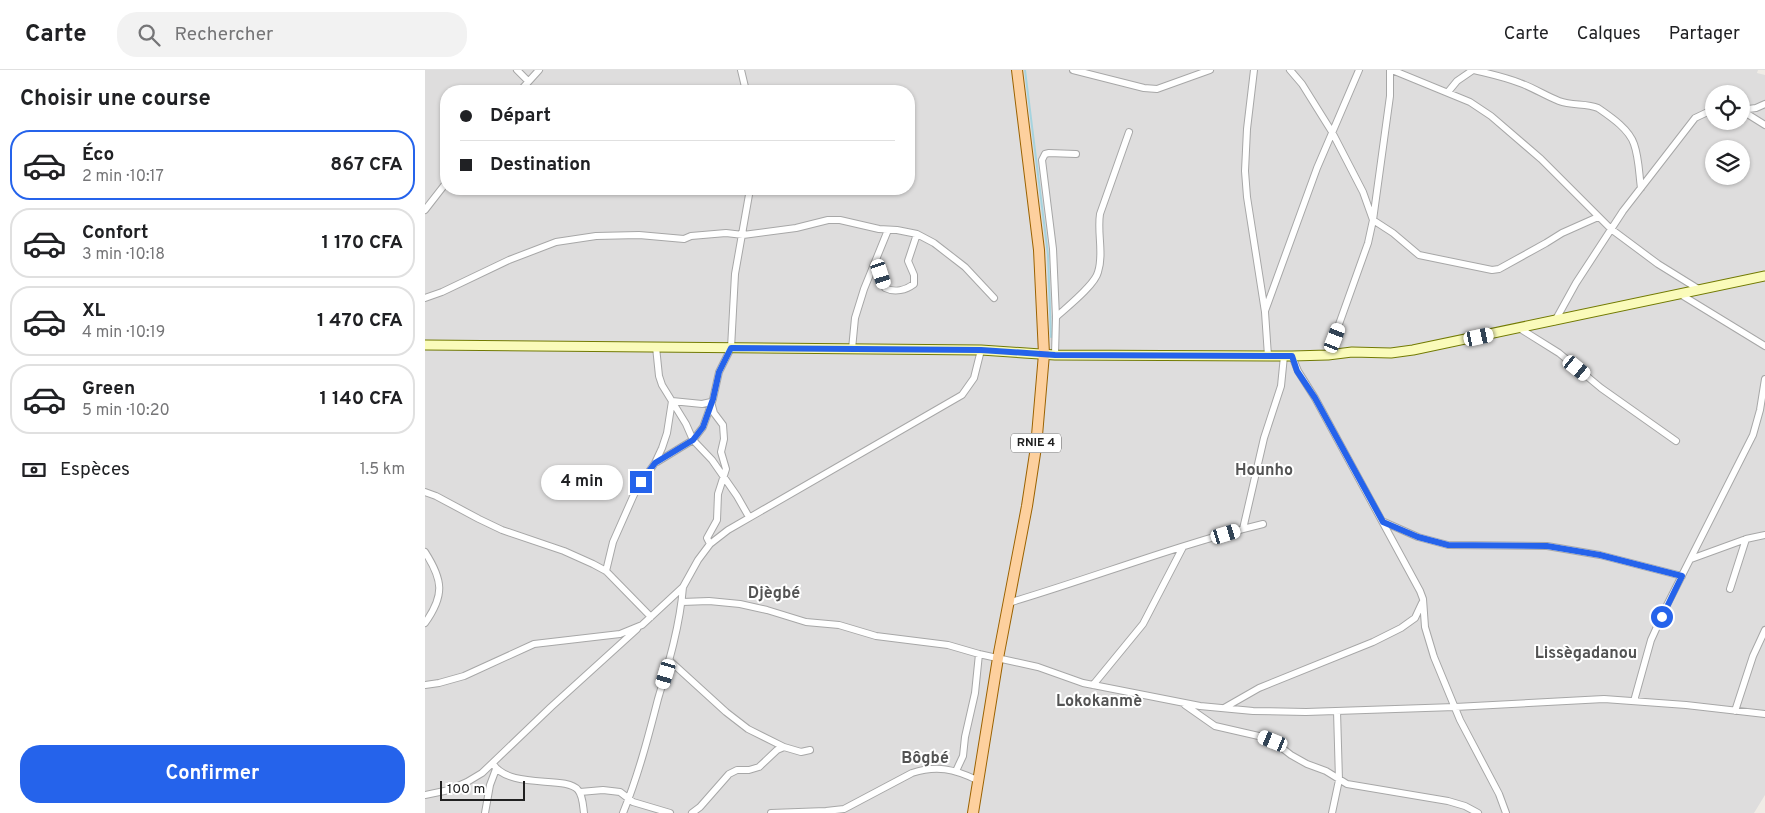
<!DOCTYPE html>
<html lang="fr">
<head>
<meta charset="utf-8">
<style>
  :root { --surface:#fff; --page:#f2f2f2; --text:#202124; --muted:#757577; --line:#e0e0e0; --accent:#2563eb }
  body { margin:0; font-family:Overpass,sans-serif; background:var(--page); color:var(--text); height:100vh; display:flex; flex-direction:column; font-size:19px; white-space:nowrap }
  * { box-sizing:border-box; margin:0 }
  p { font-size:16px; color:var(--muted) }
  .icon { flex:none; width:28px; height:28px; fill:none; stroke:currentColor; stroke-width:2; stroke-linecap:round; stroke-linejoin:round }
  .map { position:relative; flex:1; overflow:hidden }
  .sheet { display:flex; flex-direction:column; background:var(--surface); width:425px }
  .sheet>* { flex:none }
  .hud { position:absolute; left:15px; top:15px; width:475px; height:110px; border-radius:20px; box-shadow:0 1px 4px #0004; display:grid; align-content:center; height:110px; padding:0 20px; background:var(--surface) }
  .controls { position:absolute; left:1280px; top:15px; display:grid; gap:10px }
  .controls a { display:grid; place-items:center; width:45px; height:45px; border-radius:50%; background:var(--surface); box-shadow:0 1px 4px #0004; font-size:25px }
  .scale { position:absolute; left:15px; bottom:12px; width:85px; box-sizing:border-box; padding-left:5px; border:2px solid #202020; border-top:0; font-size:14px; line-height:18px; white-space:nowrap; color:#202020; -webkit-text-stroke:4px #fff; paint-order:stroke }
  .end { position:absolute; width:22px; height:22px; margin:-11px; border:6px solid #2563eb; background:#fff; box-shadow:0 0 0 2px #fff }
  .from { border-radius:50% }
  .bubble { position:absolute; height:35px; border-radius:18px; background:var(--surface); box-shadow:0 1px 4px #0004; font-size:16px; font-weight:700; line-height:35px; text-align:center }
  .car { position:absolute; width:15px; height:30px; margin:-15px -8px; border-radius:6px; box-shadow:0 0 4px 1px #0007; background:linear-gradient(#fff 24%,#345 0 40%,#fff 0 76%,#345 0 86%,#fff 0) }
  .hud b { display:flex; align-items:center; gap:18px; height:48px; font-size:19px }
  .hud b+b { border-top:1px solid var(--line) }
  .hud i { width:12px; height:12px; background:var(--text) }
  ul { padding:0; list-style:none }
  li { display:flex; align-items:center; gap:15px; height:70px; margin:0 10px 8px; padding:0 10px; border:2px solid var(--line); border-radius:20px }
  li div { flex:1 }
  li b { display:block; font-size:19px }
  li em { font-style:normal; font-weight:700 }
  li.on { border-color:var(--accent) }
  li>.icon { width:45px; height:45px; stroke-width:1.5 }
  h2 { padding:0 20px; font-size:22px; line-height:60px }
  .pay { display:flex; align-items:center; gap:12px; height:55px; padding:0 20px; font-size:19px }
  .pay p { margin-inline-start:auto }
  .button { display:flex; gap:10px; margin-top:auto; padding:10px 20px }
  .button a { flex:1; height:58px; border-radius:20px; background:var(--accent); color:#fff; font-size:20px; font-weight:700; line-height:58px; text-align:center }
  header { display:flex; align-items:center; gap:30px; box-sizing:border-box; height:70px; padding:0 25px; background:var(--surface); border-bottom:1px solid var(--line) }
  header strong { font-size:24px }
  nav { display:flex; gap:28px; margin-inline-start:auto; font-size:18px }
  .search { width:350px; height:45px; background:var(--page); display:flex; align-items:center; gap:12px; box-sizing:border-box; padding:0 18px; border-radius:20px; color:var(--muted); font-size:19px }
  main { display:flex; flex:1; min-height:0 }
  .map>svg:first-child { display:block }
</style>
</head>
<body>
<header>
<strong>Carte</strong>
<div class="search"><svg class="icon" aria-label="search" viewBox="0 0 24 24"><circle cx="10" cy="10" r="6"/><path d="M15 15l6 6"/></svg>Rechercher</div>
<nav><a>Carte</a><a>Calques</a><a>Partager</a></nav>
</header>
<main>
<section class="sheet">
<h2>Choisir une course</h2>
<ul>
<li class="on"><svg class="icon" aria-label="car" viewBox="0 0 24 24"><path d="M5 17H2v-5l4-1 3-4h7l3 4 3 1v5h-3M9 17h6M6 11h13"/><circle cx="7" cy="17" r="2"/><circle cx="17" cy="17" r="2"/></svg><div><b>Éco</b><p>2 min · 10:17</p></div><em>867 CFA</em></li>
<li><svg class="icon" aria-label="car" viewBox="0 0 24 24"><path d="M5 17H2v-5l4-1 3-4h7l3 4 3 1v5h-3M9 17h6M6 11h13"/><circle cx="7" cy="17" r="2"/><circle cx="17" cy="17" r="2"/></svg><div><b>Confort</b><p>3 min · 10:18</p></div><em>1 170 CFA</em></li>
<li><svg class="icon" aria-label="car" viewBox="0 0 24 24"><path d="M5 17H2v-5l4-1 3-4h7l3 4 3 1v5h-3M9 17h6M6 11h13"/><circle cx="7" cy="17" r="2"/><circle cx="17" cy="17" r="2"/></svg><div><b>XL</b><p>4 min · 10:19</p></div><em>1 470 CFA</em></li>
<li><svg class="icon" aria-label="car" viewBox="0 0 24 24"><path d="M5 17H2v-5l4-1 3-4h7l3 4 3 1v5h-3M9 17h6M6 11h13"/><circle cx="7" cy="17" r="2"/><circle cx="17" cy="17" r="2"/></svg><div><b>Green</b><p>5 min · 10:20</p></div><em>1 140 CFA</em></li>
</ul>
<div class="pay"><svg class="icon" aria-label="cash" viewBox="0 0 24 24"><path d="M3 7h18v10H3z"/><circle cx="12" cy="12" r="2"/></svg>Espèces<p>1.5 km</p></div>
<div class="button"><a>Confirmer</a></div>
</section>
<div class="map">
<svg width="1340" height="743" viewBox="0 0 1340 743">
  <rect width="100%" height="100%" fill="#f0ece6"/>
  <!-- residential -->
  <path fill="#dedddd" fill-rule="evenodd" d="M 0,0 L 1333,0 L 1332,3 L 1340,5 L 1340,725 L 1329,743 L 0,743 ZM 21,21 L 484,21 L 484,119 L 21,119 ZM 1289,24 L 1316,24 L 1316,51 L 1289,51 ZM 1289,79 L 1316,79 L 1316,106 L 1289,106 Z"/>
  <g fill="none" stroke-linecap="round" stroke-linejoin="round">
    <!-- stream -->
    <path stroke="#a6d4df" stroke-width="2" d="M 600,0 L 623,185 L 626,267"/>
    <!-- street casing -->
    <g stroke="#a7a7a7" stroke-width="8">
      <path id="street" d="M 92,0 L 103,11
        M 316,0 L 321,21
        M 648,0 L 719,18 L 732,19 L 785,0
        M 829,0 L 822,59 L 820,101 L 822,127 L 840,242 L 843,286
        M 865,0 L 877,14 L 907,62 L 938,122 L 948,150 L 968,163 L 994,185 L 1067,200 L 1074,199 L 1121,173 L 1137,163 L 1173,147
        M 967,0 L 1045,32 L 1066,46 L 1116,89 L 1186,159 L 1233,194 L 1275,220
        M 1049,0 C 1065,4 1080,7 1095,13 C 1109,18 1121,26 1134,31 C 1147,36 1161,33 1173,38 C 1186,47 1204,59 1209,74 C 1214,88 1214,104 1216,118
        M 95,21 L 114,0
        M 1023,22 L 1032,11 L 1048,0
        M 1316,40 L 1340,55
        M 1316,40 L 1331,38 L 1340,34
        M 0,140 L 21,113
        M 447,201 L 452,199 L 455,200 L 460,218 C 470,223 481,220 489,214 L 489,205 L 483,191 L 492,164
        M 1255,224 L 1340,276
        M 0,228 L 17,222 L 84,190 L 131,172 L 171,166 L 214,165 L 259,169 L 266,166 L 301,163 L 318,165 L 371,158 L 403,150 L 415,150 L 454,159 L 472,160 L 492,164 L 509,173 L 540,197 L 569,228
        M 840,241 L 892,98 L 934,0
        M 631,247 C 642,237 670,215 673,202 C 679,184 672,163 675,144 L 704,62
        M 1130,251 L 1151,213 L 1198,141 L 1270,48 L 1289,39
        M 1094,258 L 1134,283 L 1176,318 L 1251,371
        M 231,277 L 234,306 L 237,315 L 261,354 L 268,370 L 287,390 L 312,426 L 324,447
        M 427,279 L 430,248 L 439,219 L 463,160
        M 630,285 L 631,247 L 628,179 L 617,90 L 620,84 L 624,83 L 651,84
        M 903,285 L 943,173 L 948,150 L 965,26 L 965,0
        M 867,286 L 873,301 L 890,328 L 995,521 L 998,529 L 1000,557 L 1009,587 L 1035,650 L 1074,724 L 1081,743
        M 232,392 L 268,370 L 278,357 L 288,329 L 294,302 L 306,278 L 310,204 L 325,119
        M 0,422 L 11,426 L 54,449 L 77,460 L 139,481 L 168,494 L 181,501 L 226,547
        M 959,452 L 993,467 L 1023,475 L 1122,476 L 1175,485 L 1257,506
        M 818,459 L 839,368 L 856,316 L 859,286
        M 0,482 C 18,510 20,525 0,553
        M 1266,489 L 1321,469 L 1340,465
        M 181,501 L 188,472 L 207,429 L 212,418 L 230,393 L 237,378 L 242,363 L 247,331 L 277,334 L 286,332 L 289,343 L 298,355 L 299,369 L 296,382 L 301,399 L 293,424 L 292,450 L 282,468 L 285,474
        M 1305,519 L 1321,469
        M 257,532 L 284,531 L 315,534 L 342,540 L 381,552 L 414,555 L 451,566 L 523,575 L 554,584 L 613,597 L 658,613 L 775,636 L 828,641 L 881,642 L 1030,637 L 1179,629 L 1261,635 L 1340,644
        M 583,533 C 668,508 751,475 838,454
        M 245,591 L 301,642 L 323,659 L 359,677
        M 0,615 L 14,613 L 39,606 L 109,574 L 195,564 L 217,555 L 258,517 L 273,490 L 285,474 L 303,460 L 537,325 L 549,308 L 556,280
        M 668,615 L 718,554 L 758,477
        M 1209,631 L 1226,570 L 1241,537 L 1328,365 L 1335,340 L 1340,309
        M 760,635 L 790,656 L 838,667 L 848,671 L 866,685 L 882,694 L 901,701 L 922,714 L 1023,731 L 1040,736 L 1053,743
        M 799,638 L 834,618 L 948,572 L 976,558 L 990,548 L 997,533
        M 1310,641 L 1328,586 L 1340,560
        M 68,694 C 85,720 141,705 153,720 C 158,726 158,736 159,743
        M 531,701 L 538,686 L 540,667 L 550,623 L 554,584
        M 155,722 L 178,720 L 195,722 L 208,732 L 245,743
        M 0,725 L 24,720 L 42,712 L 57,703 L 126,637 L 212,559
        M 60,743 L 65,715 L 71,699
        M 198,743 C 213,706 223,668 233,629 C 244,592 255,555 258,517
        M 267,743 L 275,737 L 304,704 L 312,700 L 324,700 L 334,697 L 352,680 L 359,677 L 376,682 L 385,680
        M 346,743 L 401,741 L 419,739 L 487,703 C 512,695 529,699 552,710
        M 907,743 L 914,710 L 912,641"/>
    </g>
    <!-- secondary casing -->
    <g stroke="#727a03" stroke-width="11">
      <path id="secondary" d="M 0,275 L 556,280 L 630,285 L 867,286 L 903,285 L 927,282 L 966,283 L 988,280 L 1340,206"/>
    </g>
    <!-- primary casing -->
    <g stroke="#9b6200" stroke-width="12">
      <path id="primary" d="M 548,743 L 573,588 L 602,436 L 611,377 L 619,284 L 614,180 L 592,0"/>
    </g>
    <!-- street -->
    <use href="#street" stroke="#fff" stroke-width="6"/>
    <!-- secondary -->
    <use href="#secondary" stroke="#fafbba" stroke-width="9"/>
    <!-- primary -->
    <use href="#primary" stroke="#fdd09e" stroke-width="10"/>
  </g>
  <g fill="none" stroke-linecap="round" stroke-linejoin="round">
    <!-- route -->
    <path stroke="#2563eb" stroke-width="6" d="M 216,412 L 230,393 L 268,370 L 278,357 L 288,329 L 294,302 L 306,278 L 556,280 L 630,285 L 867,286 L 872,301 L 890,328 L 958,452 L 993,467 L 1023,475 L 1122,476 L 1175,485 L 1257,506 L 1237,547"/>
  </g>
  <g text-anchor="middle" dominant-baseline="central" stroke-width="4" stroke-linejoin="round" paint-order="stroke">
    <!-- shield labels -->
    <rect fill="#fff" stroke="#636363" stroke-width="1" x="586" y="363.5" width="50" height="19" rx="4"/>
    <g font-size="12" font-weight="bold" fill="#202020">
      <text x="611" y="373">RNIE 4</text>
    </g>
    <!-- quarter labels -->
    <g font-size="16" font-weight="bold" fill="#535353" stroke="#fff">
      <text x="839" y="401">Hounho</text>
      <text x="349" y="524">Djègbé</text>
      <text x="1161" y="584">Lissègadanou</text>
      <text x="674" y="632">Lokokanmè</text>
      <text x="500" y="689">Bôgbé</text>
    </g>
  </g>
</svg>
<div class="controls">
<a><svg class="icon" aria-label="locate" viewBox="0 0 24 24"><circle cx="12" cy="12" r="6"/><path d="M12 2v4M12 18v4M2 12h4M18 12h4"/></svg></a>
<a><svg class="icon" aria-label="layers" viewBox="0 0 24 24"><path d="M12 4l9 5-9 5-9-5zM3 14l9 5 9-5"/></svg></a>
</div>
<div class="scale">100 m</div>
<i class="end from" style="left:1237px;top:547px"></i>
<i class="end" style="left:216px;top:412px"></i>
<div class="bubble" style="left:116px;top:395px;width:82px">4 min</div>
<i class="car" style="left:456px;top:204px;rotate:162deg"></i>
<i class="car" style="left:1054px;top:267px;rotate:78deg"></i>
<i class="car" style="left:910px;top:268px;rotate:21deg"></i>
<i class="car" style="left:1152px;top:298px;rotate:129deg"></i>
<i class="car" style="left:801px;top:464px;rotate:73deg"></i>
<i class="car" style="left:241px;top:604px;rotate:197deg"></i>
<i class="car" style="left:848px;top:671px;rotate:292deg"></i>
<div class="hud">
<b><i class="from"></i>Départ</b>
<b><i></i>Destination</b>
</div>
</div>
</main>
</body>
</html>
